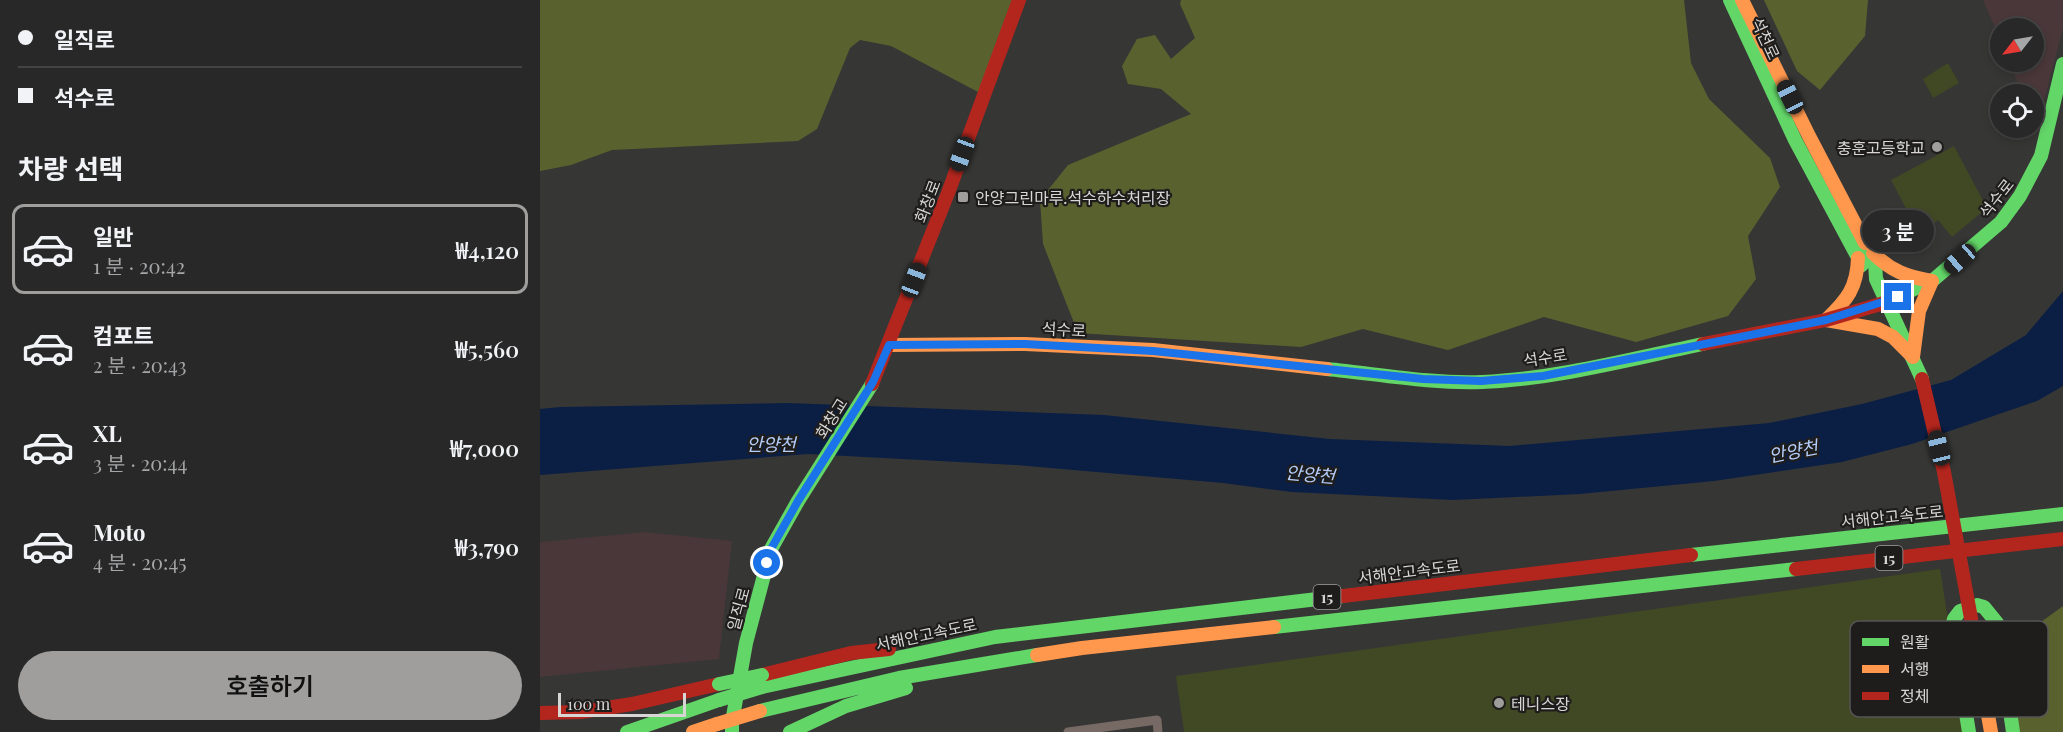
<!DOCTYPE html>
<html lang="ko">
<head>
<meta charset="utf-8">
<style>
  :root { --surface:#282828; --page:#303030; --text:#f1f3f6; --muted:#a5a6a8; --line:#444445; --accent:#9f9e9d }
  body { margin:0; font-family:"Playfair Display","Noto Sans KR",serif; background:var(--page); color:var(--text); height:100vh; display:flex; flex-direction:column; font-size:22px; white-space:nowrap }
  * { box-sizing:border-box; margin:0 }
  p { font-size:20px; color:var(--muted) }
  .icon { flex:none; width:33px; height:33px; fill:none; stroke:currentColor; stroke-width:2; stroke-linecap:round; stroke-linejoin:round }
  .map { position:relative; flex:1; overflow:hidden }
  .side { display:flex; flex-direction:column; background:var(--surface); width:540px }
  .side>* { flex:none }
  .banner { display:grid; align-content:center; height:132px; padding:0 18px; background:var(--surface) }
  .needle { width:39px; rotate:239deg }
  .controls { position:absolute; left:1450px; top:18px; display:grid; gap:12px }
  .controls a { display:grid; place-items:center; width:54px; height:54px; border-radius:50%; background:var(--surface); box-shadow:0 3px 9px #0003,0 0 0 2px var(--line); font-size:30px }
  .scale { position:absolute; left:18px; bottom:15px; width:128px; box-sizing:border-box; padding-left:6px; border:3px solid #d7d6d5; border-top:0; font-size:16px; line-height:21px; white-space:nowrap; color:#d7d6d5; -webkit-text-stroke:4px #1e1d1c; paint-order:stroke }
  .end { position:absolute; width:27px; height:27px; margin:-14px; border:8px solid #1a73e8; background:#fff; box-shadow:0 0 0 3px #fff }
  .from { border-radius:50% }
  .bubble { position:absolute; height:42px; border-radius:21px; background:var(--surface); box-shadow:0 3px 9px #0003,0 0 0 2px var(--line); font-size:20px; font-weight:600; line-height:42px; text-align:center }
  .car { position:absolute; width:18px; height:36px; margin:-18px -9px; border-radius:8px; box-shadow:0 0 4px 2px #0007; background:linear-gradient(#222 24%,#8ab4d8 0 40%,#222 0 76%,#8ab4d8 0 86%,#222 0) }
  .banner b { display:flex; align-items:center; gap:21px; height:57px; font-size:22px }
  .banner b+b { border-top:2px solid var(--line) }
  .banner i { width:15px; height:15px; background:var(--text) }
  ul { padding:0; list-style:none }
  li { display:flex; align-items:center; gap:18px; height:90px; margin:0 12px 9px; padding:0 6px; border:3px solid transparent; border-radius:12px }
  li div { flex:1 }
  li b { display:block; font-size:22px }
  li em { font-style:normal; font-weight:600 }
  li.selected { border-color:var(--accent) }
  li>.icon { width:54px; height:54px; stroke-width:1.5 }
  h2 { padding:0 18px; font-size:27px; line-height:72px }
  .button { display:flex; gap:12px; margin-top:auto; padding:12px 18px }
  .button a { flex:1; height:69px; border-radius:36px; background:var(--accent); color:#111; font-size:24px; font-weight:600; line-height:69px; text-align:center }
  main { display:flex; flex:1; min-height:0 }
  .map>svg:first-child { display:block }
</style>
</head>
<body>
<main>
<section class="side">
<div class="banner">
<b><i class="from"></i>일직로</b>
<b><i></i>석수로</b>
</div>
<h2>차량 선택</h2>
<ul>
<li class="selected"><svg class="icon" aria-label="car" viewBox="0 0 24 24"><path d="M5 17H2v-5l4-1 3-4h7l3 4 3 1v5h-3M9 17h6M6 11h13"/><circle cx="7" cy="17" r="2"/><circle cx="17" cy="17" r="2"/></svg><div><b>일반</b><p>1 분 · 20:42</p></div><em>₩4,120</em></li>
<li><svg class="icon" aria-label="car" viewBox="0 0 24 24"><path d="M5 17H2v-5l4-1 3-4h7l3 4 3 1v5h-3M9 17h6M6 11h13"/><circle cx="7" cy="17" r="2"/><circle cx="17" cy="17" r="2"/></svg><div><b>컴포트</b><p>2 분 · 20:43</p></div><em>₩5,560</em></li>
<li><svg class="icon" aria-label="car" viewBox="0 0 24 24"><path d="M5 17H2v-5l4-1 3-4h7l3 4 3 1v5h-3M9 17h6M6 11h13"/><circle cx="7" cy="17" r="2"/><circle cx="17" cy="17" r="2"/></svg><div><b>XL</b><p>3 분 · 20:44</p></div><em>₩7,000</em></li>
<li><svg class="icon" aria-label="car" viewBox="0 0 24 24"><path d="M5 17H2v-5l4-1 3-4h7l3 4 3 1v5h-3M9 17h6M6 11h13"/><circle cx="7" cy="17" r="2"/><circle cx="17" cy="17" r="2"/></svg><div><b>Moto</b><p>4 분 · 20:45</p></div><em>₩3,790</em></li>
</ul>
<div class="button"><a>호출하기</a></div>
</section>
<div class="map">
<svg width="1523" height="732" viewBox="0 0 1523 732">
  <rect width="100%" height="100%" fill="#363635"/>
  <!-- industrial -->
  <path fill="#493739" d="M 1443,0 L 1523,0 L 1523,28 L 1497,128 L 1494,122 L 1494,94 L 1483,94 L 1469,62 L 1494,62 L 1494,28 L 1461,28 L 1461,42 Z
    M 105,532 L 192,541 L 179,659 L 0,677 L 0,542 Z"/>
  <!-- green -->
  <path fill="#414824" d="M 1408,63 L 1419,83 L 1393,98 L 1383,79 Z
    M 1414,146 L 1447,208 L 1412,237 L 1398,220 L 1380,235 L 1351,180 Z
    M 1400,569 L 1426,732 L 644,732 L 636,676 Z"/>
  <!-- forest -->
  <path fill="#59622e" d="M 0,0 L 477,0 L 438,92 L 351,46 L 320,40 L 310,48 L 277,129 L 258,141 L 72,150 L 31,165 L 0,171 Z
    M 641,0 L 1144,0 L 1151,63 L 1169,99 L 1230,158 L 1240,187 L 1208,236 L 1216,279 L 1188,316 L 1096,342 L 1004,317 L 908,350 L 823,329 L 761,347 L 538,333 L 503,244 L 500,200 L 528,165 L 651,114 L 621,89 L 588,84 L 582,66 L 597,39 L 615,35 L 631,59 L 655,38 L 640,4 Z
    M 1224,0 L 1328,0 L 1325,36 L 1280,90 L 1257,71 Z
    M 1523,606 L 1523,732 L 1479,732 L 1471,686 L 1475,641 Z"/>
  <!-- water -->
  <path fill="#0b1f45" d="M 1523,291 L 1523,386 L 1497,401 L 1372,444 L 1302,462 L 1174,481 L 1040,494 L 913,500 L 752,492 L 683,483 L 475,465 L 268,454 L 0,475 L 0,409 L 20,407 L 248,403 L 564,415 L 790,439 L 970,446 L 1229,423 L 1322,404 L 1411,380 L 1486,335 Z"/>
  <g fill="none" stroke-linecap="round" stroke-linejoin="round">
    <!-- street -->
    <path stroke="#776a64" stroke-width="9" d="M 528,732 L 617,720 L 618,732"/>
    <!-- fast -->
    <path stroke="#63d668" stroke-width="14" d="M 1190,0 L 1255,140 L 1322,265
      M 1325,243 L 1335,262 L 1336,279 L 1382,379
      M 1344,303 L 1392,281 L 1461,222 L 1480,196 L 1501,156 L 1523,64
      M 787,369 C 838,374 891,384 942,382 C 1016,379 1091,359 1163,344
      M 1151,555 L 1523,514
      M 734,627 L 1256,569
      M 222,687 L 455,637 L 803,596
      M 220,711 L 359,678 L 497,655
      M 87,732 L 179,700
      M 192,732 L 192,722 L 206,643 L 231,549 L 258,501 L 332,384
      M 250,732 L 306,706 L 366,688
      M 1429,732 L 1412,627 L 1414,619 L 1420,611 L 1437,605 L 1444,607 L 1457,623 L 1473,732"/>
    <!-- slow -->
    <path stroke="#ff974d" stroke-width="14" d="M 1202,0 L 1269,136 L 1325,243
      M 1318,258 C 1317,288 1307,300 1286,320 L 1338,329 L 1353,337 L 1373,357 L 1379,311 L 1392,281 C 1367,277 1351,271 1333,253
      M 349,345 L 485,344 L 613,350 L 787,369
      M 1433,629 L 1451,732
      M 497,655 L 542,648 L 734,627
      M 153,732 L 177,724"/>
    <!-- jam -->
    <path stroke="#b3261e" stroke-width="14" d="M 1163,344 L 1286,320 L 1344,303
      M 332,384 L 408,193 L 479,0
      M 1256,569 L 1523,539
      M 803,596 L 1151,555
      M 222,675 L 311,653 L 349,649
      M 0,713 L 41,712 L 92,704 L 179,684"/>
    <!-- fast-bridge -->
    <path stroke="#63d668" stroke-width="14" d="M 179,684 L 222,675
      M 179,700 L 222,687"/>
    <!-- slow-bridge -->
    <path stroke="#ff974d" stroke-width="14" d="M 177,724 L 220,711"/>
    <!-- jam-bridge -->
    <path stroke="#b3261e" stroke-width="14" d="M 1382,379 L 1404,472 L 1433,629"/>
  </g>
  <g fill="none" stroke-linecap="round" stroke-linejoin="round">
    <!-- route -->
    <path stroke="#1a73e8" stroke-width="8" d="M 227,563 L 231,549 L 258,501 L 333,382 L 349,345 L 485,344 L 613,351 L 883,379 L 941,381 L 1003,376 L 1286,320 L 1358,297"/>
  </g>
  <!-- markers -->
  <g fill="#9f9e9d" stroke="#1e1d1c" stroke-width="2">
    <circle cx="1397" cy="147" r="6"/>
    <rect x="417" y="191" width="12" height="12" rx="3"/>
    <circle cx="959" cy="703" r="6"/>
  </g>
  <g text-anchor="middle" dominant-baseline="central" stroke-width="4.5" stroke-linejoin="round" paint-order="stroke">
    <!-- shield labels -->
    <g fill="#1e1d1c" stroke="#a09e9e" stroke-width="1.5">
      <rect x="1335.5" y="546" width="27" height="24" rx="4.5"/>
      <rect x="773.5" y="585" width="27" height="24" rx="4.5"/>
    </g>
    <g font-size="15" font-weight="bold" fill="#d7d6d5">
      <text x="1349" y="558">15</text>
      <text x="787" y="597">15</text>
    </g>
    <!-- street labels -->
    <g font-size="16" fill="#d7d6d5" stroke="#1e1d1c">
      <text transform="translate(1226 38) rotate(65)">석천로</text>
      <text transform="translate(1456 198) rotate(-52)">석수로</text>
      <text transform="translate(387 201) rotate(-69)">화창로</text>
      <text transform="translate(524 329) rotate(3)">석수로</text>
      <text transform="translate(1005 357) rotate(-9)">석수로</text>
      <text transform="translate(291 418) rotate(-58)">화창교</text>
      <text transform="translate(1352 516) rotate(-6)">서해안고속도로</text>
      <text transform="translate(869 571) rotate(-7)">서해안고속도로</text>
      <text transform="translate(198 609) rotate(-75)">일직로</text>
      <text transform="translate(386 634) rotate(-12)">서해안고속도로</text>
    </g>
    <!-- poi labels -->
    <g font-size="16" fill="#d7d6d5" stroke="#1e1d1c" text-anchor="start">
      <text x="1385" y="147" text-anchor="end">충훈고등학교</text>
      <text x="435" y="197">안양그린마루.석수하수처리장</text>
      <text x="971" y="703">테니스장</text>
    </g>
    <!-- water labels -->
    <g font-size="18" font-style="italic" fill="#b4cefb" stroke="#1e1d1c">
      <text x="231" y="444">안양천</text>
      <text transform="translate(1253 451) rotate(-11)">안양천</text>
      <text transform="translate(770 474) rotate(5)">안양천</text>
    </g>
  </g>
  <!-- legend -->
  <rect x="1310" y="621" width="198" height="96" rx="9" fill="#1e1d1c" stroke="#565454" stroke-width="1.5"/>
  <rect x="1322" y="638" width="27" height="8" fill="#63d668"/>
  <rect x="1322" y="665" width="27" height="8" fill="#ff974d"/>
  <rect x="1322" y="692" width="27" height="8" fill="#b3261e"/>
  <g font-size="16" fill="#d7d6d5">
    <text x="1360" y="648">원활</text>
    <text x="1360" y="675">서행</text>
    <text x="1360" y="702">정체</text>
  </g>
</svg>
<div class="controls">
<a><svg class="needle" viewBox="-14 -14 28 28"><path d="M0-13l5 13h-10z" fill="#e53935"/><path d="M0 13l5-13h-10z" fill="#a5a6a8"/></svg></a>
<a><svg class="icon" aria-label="locate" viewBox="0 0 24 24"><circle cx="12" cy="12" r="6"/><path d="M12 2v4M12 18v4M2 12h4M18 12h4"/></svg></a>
</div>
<div class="scale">100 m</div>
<i class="end from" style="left:227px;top:563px"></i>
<i class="end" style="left:1358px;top:297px"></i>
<div class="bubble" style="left:1322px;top:210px;width:72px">3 분</div>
<i class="car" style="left:1250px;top:97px;rotate:334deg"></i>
<i class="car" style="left:422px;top:154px;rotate:200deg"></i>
<i class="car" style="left:1420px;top:259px;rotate:229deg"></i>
<i class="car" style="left:374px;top:280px;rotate:21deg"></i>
<i class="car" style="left:1399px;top:448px;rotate:346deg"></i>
</div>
</main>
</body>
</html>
